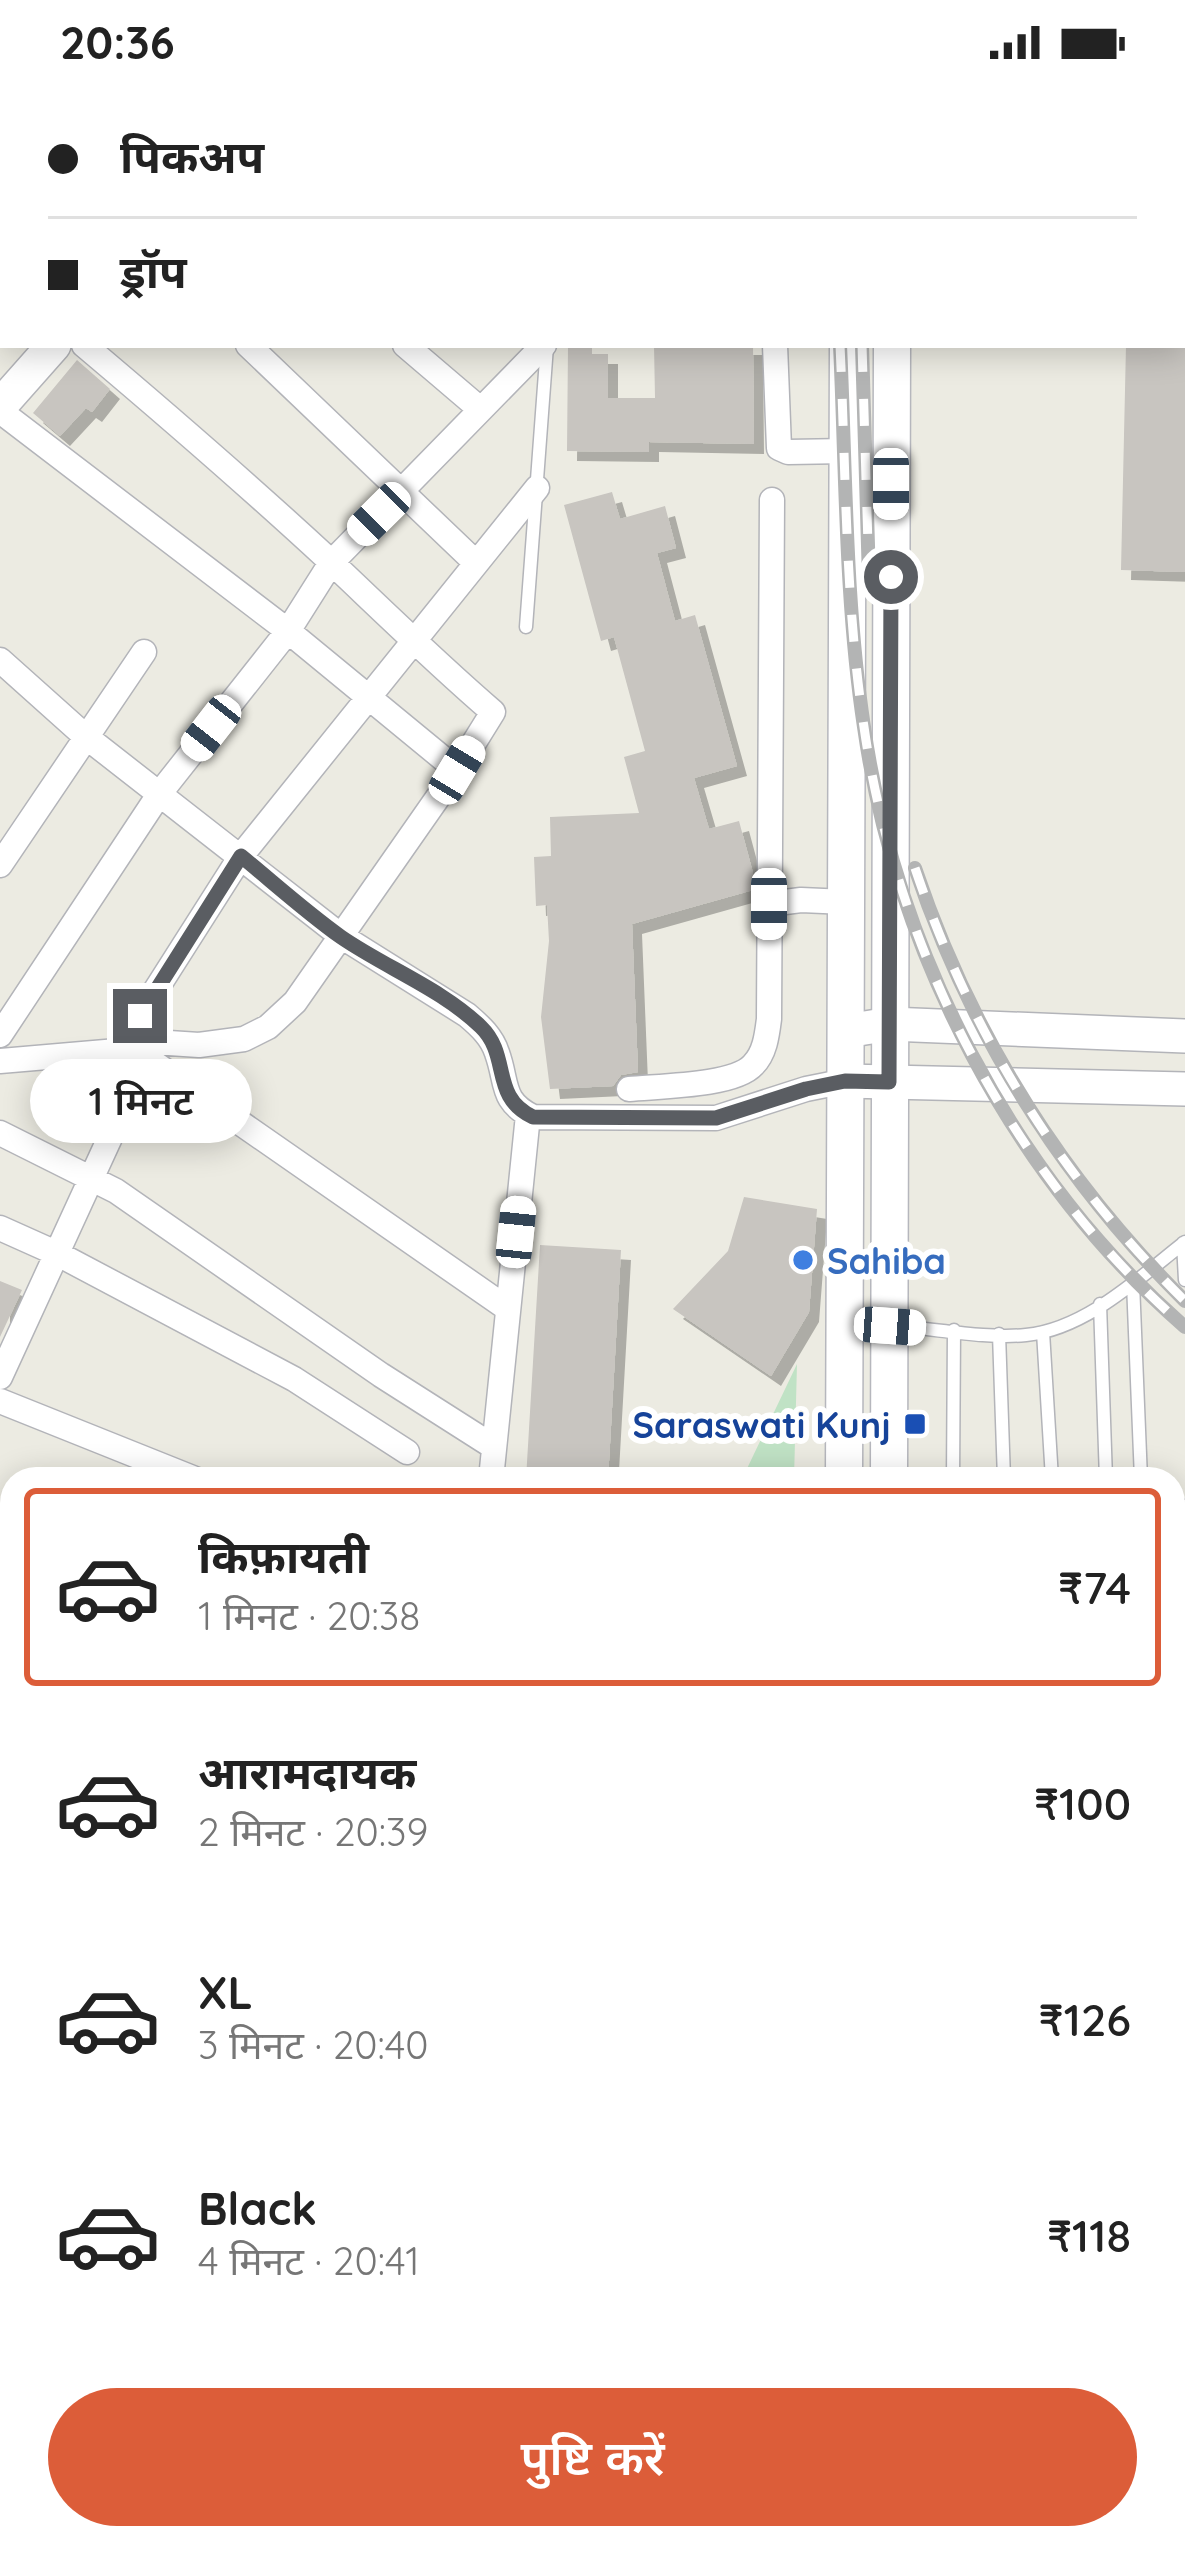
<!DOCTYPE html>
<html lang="hi">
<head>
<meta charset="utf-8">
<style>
  :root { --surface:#fff; --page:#f2f2f2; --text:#222; --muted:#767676; --line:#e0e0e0; --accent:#dc5d39 }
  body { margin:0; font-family:Quicksand,"Noto Sans Devanagari",sans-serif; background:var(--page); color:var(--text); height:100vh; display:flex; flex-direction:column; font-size:45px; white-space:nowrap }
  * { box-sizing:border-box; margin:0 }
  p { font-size:39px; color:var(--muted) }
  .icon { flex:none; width:66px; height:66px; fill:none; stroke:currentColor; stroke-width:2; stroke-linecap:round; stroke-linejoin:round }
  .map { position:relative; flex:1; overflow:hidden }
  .side { position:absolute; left:0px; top:1383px; width:1185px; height:1083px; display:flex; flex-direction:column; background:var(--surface); border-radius:36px 36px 0 0; box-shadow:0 6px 30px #0003 }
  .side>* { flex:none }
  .guide { position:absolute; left:0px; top:0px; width:1185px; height:264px; box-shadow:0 6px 30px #0003; display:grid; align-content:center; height:264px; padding:0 48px; background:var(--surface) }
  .end { position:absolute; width:54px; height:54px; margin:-27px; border:15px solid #5a5d62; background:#fff; box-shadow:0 0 0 6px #fff }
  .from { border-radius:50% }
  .bubble { position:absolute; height:84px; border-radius:42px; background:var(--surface); box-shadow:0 6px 30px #0003; font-size:39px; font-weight:600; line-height:84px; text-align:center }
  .car { position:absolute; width:36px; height:72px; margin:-36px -18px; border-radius:15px; box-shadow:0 0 9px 3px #0007; background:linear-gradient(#fff 24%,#345 0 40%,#fff 0 76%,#345 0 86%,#fff 0) }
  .guide b { display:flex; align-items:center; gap:42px; height:114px; font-size:45px }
  .guide b+b { border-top:3px solid var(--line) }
  .guide i { width:30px; height:30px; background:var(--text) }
  ul { padding:21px 0 0; list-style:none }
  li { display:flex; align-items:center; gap:36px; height:198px; margin:0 24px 18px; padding:0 24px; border:6px solid transparent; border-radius:12px }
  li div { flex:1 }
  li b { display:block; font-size:45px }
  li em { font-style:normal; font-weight:600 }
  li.current { border-color:var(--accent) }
  li>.icon { width:108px; height:108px; stroke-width:1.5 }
  .action { display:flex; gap:24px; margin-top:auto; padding:24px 48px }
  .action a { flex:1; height:138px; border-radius:72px; background:var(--accent); color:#fff; font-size:48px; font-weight:600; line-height:138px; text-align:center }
  .status { display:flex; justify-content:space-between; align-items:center; height:84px; padding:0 60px; background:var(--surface); direction:ltr }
  .status svg { height:33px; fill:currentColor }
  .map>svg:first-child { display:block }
</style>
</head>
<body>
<div class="status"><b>20:36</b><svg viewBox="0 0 49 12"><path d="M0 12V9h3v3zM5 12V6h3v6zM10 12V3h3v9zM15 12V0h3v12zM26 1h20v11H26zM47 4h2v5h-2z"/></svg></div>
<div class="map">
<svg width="1185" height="2465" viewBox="0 0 1185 2465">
  <defs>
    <filter id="shadow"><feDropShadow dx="10" dy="10" stdDeviation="0" flood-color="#0004"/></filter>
  </defs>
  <rect width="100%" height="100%" fill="#ecebe2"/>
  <!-- green -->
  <path fill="#c0e2c5" d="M 0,0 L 229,0 L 3,3 L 0,254 Z
    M 797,1280 L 794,1395 L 742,1395 Z"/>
  <!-- building -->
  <path fill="#c8c5c0" filter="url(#shadow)" d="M 654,261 L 753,261 L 754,360 L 649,358 L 649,368 L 567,367 L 568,262 L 592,262 L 592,270 L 608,270 L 608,314 L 655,314 Z
    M 1126,261 L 1185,261 L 1185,488 L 1121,486 Z
    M 77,276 L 110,305 L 92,328 L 86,324 L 60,352 L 33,329 Z
    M 612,408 L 620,435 L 665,422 L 676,464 L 657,469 L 675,537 L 695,531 L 737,682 L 694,694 L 709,745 L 739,737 L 753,789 L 753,806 L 632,840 L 638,988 L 621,991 L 613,1002 L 550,1005 L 541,933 L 549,857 L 547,821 L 536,822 L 534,773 L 551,772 L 550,733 L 639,729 L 624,673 L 645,667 L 614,553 L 601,557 L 564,421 Z
    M 744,1113 L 817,1125 L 809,1228 L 771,1292 L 673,1225 L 728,1167 Z
    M 540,1161 L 621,1166 L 608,1395 L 526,1395 Z
    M 0,1197 L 22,1206 L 0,1253 Z"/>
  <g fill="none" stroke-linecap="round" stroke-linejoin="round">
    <!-- service casing -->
    <g stroke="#b3b4b9" stroke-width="15">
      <path id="service" d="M 564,3 L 564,0
        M 526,543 L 547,262
        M 1183,1159 L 1185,1196
        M 1133,1199 L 1141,1395
        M 1100,1220 L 1106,1395
        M 896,1242 C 938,1245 985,1255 1026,1251 C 1086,1245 1140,1193 1185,1158
        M 1043,1248 L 1052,1395
        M 999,1250 L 1004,1395
        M 953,1395 L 954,1246
        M 1173,1421 L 1185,1422"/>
    </g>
    <!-- minor casing -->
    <g stroke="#b3b4b9" stroke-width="27">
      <path id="minor" d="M 506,3 L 508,0
        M 770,3 L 770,0
        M 248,261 L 474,477
        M 405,261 L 480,325
        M 775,261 L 779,364 L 788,368 L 847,367
        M 0,327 L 288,547 L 457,686
        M 0,576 L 85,652 L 341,852 L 467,931 C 480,942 492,953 497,969 C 508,999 500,1017 533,1033 L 716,1034 L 806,1005 L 846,997
        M 0,781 L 144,568
        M 769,820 L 801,816 L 846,818
        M 0,951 L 160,709 L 288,547 L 331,479 L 544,261
        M 117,967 L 241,772 L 537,404
        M 147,974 L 508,1225
        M 0,977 L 117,967 L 154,958 L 199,961 L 244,955 L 268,943 L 295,918 L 457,686 L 493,628 C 436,579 383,527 329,476 C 249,402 167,331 84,261
        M 629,1005 C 659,1002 734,1002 753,981 C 765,969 767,951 769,935 L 772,416
        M 0,1049 L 116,1107 L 381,1291 L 494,1363
        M 0,1144 L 58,1170 L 294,1295 L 407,1368
        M 0,1293 L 153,960
        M 0,1317 L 195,1395
        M 491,1395 L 528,1031
        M 0,1474 L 12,1479
        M 0,1554 L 12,1560
        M 1173,1575 L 1185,1575
        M 0,1644 L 12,1650
        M 1173,1959 L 1185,1959
        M 0,2042 L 12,2050
        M 1173,2090 L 1185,2090
        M 0,2245 L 12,2225
        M 1173,2376 L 1185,2376
        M 0,2431 L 12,2412
        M 257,2465 L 263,2454
        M 362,2465 L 368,2454
        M 471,2465 L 476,2454
        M 563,2465 L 567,2454
        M 649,2465 L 653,2454"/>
    </g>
    <!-- tertiary casing -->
    <g stroke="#b3b4b9" stroke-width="36">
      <path id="tertiary" d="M 284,3 L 287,0
        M 0,322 L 54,261
        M 846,947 L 890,940 L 1185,952
        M 846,997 L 1185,1005"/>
    </g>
    <!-- secondary casing -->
    <g stroke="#b6b7bd" stroke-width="39">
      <path id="secondary" d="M 848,3 L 848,0
        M 892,3 L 892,0
        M 844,1395 L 848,261
        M 889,1395 L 892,261
        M 825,2454 L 825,2465
        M 884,2465 L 885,2454"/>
    </g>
    <!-- service -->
    <use href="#service" stroke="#fff" stroke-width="12"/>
    <!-- minor -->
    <use href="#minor" stroke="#fff" stroke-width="24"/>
    <!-- tertiary -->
    <use href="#tertiary" stroke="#fff" stroke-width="33"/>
    <!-- secondary -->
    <use href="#secondary" stroke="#fff" stroke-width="36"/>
    <!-- rail casing -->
    <g stroke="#b3b4b4" stroke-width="14">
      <path id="rail" d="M 827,0 L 828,3
        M 855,0 L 855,3
        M 840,261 C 846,388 845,518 864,643 C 896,868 1013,1093 1185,1243
        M 862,261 L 869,495
        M 915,784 C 971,951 1060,1093 1185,1217"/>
    </g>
    <!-- rail -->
    <use href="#rail" stroke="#fff" stroke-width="9" stroke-dasharray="27" stroke-linecap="butt"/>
  </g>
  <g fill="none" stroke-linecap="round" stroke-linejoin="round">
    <!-- route -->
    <path stroke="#5a5d62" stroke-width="15" d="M 140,932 L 241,772 C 274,799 306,828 341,853 C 386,884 442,905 481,943 C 511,972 490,1013 533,1033 L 716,1034 L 806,1005 L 845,997 L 889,998 L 891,493"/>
  </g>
  <!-- markers -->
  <circle fill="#3f7fe0" stroke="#fff" stroke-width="4.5" cx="803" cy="1176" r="12"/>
  <rect fill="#1a4fb4" stroke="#fff" stroke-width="4.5" x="903" y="1328" width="24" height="24" rx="6"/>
  <g text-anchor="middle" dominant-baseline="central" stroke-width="12" stroke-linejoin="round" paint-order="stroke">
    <!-- shop labels -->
    <g font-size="36" font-weight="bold" fill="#366cbe" stroke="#fff" text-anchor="start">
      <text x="827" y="1176">Sahiba</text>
    </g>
    <!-- transit labels -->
    <g font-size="36" font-weight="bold" fill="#164399" stroke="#fff" text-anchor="end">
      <text x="891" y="1340">Saraswati Kunj</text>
    </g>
  </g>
</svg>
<i class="end from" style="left:891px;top:493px"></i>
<i class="end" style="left:140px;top:932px"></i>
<div class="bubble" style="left:30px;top:975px;width:222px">1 मिनट</div>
<i class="car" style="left:891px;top:400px;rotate:180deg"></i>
<i class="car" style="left:379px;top:430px;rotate:225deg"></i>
<i class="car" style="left:211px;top:644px;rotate:218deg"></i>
<i class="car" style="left:457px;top:686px;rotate:31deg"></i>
<i class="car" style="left:769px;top:820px;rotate:180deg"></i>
<i class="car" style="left:516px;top:1148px;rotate:6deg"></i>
<i class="car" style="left:890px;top:1242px;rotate:94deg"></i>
<div class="guide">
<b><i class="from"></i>पिकअप</b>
<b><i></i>ड्रॉप</b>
</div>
<section class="side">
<ul>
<li class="current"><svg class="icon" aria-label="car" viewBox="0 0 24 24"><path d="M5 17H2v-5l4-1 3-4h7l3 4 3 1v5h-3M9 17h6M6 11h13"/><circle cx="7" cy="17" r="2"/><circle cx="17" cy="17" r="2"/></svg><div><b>किफ़ायती</b><p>1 मिनट · 20:38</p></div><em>₹74</em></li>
<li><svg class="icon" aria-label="car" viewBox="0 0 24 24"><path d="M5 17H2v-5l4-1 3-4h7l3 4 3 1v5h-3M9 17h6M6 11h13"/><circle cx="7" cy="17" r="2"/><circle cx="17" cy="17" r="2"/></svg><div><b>आरामदायक</b><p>2 मिनट · 20:39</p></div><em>₹100</em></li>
<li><svg class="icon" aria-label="car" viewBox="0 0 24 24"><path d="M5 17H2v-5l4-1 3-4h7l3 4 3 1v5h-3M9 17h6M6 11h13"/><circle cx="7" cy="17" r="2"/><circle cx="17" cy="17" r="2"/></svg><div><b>XL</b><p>3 मिनट · 20:40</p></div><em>₹126</em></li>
<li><svg class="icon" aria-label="car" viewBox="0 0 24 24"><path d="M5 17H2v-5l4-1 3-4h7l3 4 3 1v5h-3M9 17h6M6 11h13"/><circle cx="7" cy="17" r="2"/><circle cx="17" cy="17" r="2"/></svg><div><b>Black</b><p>4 मिनट · 20:41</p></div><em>₹118</em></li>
</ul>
<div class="action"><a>पुष्टि करें</a></div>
</section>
</div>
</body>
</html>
